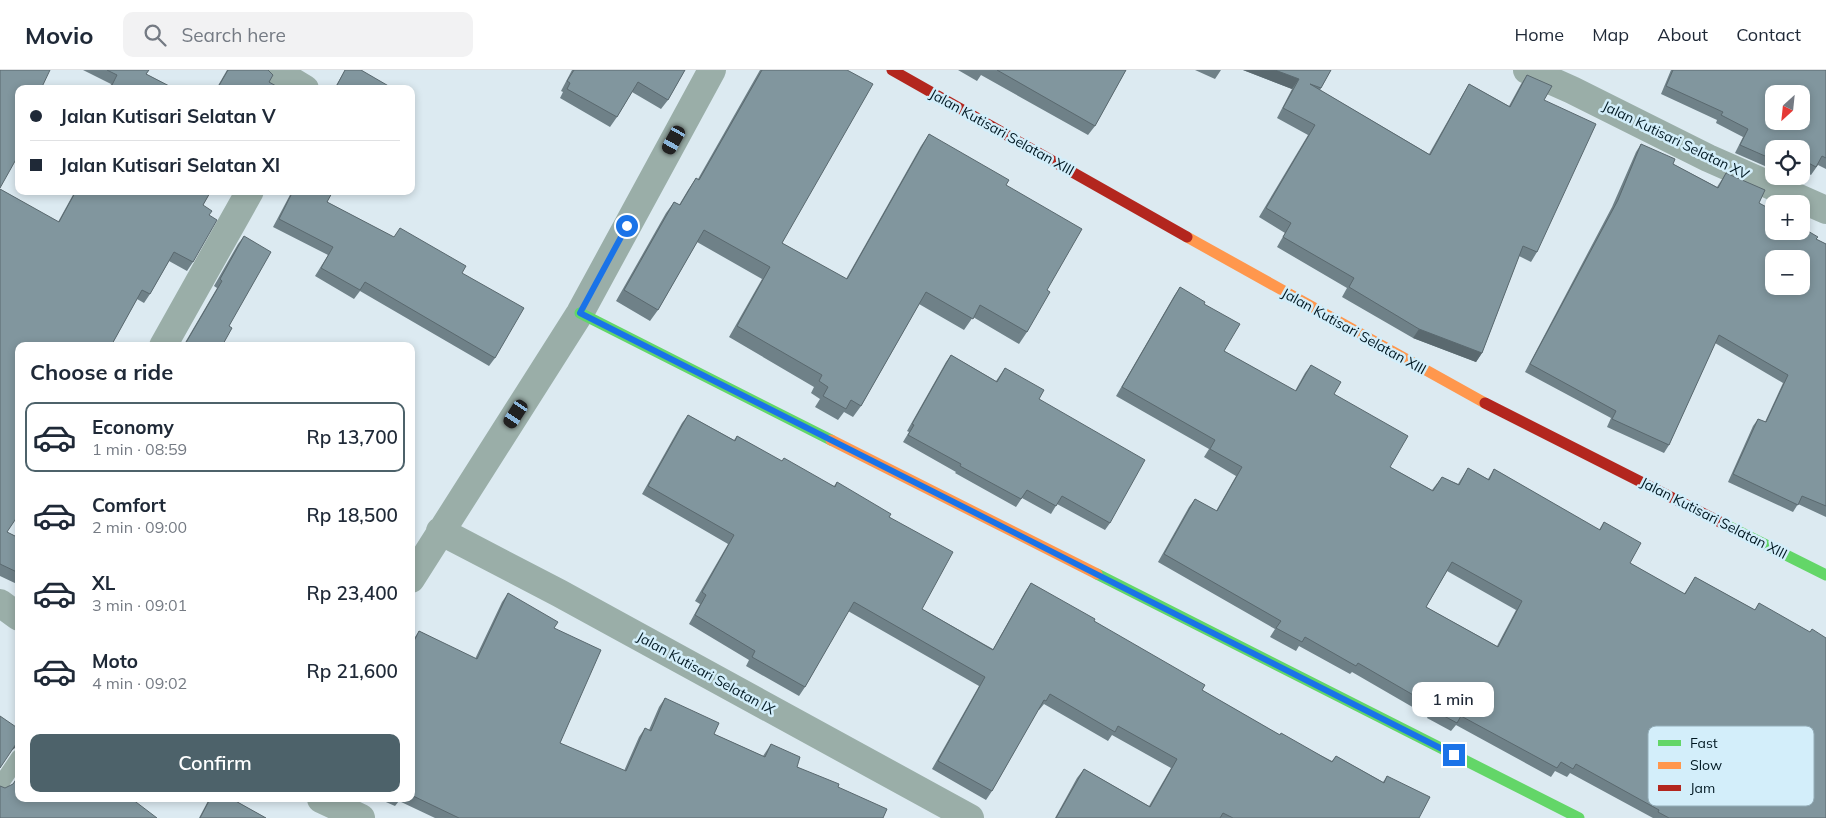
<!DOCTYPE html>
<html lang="en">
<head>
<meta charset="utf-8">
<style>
  :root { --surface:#fff; --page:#f2f2f3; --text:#1f2937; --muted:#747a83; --line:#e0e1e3; --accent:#4d626a }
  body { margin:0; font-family:Mulish,sans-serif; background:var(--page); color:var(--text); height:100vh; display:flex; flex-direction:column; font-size:19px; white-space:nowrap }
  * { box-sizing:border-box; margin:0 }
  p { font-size:16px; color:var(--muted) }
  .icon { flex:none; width:28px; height:28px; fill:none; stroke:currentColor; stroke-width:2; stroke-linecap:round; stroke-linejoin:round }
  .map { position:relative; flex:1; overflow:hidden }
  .side { position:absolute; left:15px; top:272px; width:400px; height:460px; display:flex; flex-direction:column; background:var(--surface); border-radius:10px; box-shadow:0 2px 8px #0003 }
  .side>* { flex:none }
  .banner { position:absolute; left:15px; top:15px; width:400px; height:110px; border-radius:10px; box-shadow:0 2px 8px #0003; display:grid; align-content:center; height:110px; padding:0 15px; background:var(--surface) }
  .needle { width:32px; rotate:207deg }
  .buttons { position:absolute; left:1765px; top:15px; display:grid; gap:10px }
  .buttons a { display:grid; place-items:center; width:45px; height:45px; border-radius:10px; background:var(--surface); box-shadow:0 2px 8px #0003; font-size:25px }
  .end { position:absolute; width:22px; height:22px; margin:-11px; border:6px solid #1a73e8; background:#fff; box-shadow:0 0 0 2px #fff }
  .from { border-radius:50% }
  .bubble { position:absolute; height:35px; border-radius:10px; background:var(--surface); box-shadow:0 2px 8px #0003; font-size:16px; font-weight:600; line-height:35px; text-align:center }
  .car { position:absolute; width:15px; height:30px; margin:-15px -8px; border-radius:6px; box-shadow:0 0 4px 1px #0007; background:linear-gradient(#222 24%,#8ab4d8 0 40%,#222 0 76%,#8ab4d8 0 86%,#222 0) }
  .banner b { display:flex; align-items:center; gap:18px; height:48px; font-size:19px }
  .banner b+b { border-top:1px solid var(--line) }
  .banner i { width:12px; height:12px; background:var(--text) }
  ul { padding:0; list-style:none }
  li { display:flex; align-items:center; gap:15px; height:70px; margin:0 10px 8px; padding:0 5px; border:2px solid transparent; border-radius:10px }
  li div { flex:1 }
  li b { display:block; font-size:19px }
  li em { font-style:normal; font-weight:600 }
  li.current { border-color:var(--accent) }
  li>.icon { width:45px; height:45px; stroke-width:1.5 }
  h2 { padding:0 15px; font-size:22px; line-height:60px }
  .primary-button { display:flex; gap:10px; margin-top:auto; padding:10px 15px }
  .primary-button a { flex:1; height:58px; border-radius:10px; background:var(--accent); color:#fff; font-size:20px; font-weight:600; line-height:58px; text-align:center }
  header { display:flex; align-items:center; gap:30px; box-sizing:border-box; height:70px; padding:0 25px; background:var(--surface); border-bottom:1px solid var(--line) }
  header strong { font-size:24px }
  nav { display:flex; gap:28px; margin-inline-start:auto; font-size:18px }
  .search { width:350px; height:45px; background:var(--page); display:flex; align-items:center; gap:12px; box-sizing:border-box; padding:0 18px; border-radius:10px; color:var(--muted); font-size:19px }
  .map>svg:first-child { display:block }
</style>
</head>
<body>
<header>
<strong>Movio</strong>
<div class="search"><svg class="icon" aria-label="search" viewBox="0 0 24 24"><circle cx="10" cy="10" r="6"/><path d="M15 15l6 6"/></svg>Search here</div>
<nav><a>Home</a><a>Map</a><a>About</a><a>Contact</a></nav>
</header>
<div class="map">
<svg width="1826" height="748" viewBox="0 0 1826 748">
  <rect width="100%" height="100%" fill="#dceaf1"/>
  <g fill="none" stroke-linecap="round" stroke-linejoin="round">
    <!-- lane -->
    <path stroke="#9aaea8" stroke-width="16" d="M 0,715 L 19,687"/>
    <!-- street -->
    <path stroke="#9aaea8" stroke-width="28" d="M 274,0 L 305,19
      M 1527,0 L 1572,20 L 1708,88 L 1826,140
      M 163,276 L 250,121
      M 440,461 L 559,523 L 970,748
      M 411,509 L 580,243 L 712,0
      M 0,533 L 19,547
      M 321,729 L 361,748"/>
    <!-- fast -->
    <path stroke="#63d668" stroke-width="11" d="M 580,243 L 831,370
      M 1726,455 L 1826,505
      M 1097,504 L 1579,748"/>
    <!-- slow -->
    <path stroke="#ff974d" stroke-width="11" d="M 1187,167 L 1485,333
      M 831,370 L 1097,504"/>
    <!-- jam -->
    <path stroke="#b3261e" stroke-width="11" d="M 892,0 L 1187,167
      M 1485,333 L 1726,455"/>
  </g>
  <!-- wall -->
  <path fill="#6f8188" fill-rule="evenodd" d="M 83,0 L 149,0 L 146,4 L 175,19 L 109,19 L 111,14 Z
    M 227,0 L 268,0 L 269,12 L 274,19 L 216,19 Z
    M 345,0 L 361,0 L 392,19 L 334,19 Z
    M 572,0 L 685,0 L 668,30 L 661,39 L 632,22 L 617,47 L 610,57 L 560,28 L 563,22 L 561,21 Z
    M 760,0 L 847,0 L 782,173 L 846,209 L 921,76 L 929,64 L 1006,115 L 1047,220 L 1027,262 L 1019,274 L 973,247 L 964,260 L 919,234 L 861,336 L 853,347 L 844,342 L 838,350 L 815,337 L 820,329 L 811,323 L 814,317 L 729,267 L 762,209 L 697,172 L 658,240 L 650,251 L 616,231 L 666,143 L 674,132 L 679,135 L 688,120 L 696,108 L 698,109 Z
    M 958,0 L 1126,0 L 1095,56 L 1088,65 L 981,5 L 977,11 Z
    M 1195,0 L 1221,0 L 1215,9 Z
    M 1243,0 L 1331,0 L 1320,20 L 1429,84 L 1463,24 L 1469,14 L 1509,36 L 1521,14 L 1527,5 L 1544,30 L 1537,182 L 1531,192 L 1519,186 L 1482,283 L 1476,292 L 1413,268 L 1342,227 L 1347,218 L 1277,177 L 1285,163 L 1259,147 L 1308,65 L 1277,48 L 1292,19 Z
    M 1671,0 L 1826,0 L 1826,99 L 1818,95 L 1811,105 L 1801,100 L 1801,79 L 1774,79 L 1774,100 L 1735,83 L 1743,67 L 1716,53 L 1717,50 L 1661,24 Z
    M 1641,74 L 1673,94 L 1717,117 L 1726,103 L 1759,133 L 1816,169 L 1826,174 L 1826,447 L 1798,434 L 1793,442 L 1728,412 L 1753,356 L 1758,349 L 1765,352 L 1783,313 L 1715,273 L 1669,375 L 1664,383 L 1607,357 L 1611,348 L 1525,302 L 1612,137 L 1636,82 Z
    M 0,119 L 58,152 L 75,121 L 211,121 L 203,135 L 209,145 L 193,192 L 187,201 L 169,191 L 150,224 L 144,233 L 137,229 L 7,462 L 19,468 L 19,515 L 0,506 Z
    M 292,121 L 333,121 L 327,132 L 462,203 L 495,288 L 489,296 L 360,221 L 354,229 L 315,206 L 328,185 L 273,157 Z
    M 244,166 L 229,256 L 222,276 L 183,276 L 217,218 L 214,216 L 238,174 Z
    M 1180,217 L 1204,234 L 1224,281 L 1295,321 L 1305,303 L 1311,295 L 1334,324 L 1390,397 L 1432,420 L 1442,407 L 1458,414 L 1468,398 L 1488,409 L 1494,399 L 1599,460 L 1604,452 L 1630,493 L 1684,524 L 1695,507 L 1755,540 L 1759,533 L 1826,748 L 1653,748 L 1570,703 L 1567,707 L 1555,701 L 1551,707 L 1456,655 L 1451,661 L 1427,648 L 1428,646 L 1352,602 L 1350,604 L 1299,576 L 1296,581 L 1270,567 L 1275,559 L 1158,492 L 1189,437 L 1195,429 L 1216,441 L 1236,406 L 1204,387 L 1209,379 L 1116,326 L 1174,226 ZM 1447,501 L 1516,540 L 1497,576 L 1426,537 Z
    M 951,285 L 996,311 L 1005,298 L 1039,329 L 1110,453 L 1105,460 L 1057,434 L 1051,444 L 1022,428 L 1016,437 L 955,403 L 956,402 L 903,372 L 909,362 L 907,361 L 946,292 Z
    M 688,345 L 734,370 L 737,366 L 781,391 L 834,416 L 837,412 L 889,447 L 922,539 L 993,579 L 1025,522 L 1031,513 L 1094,551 L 1202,620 L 1280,665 L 1332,691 L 1336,686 L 1383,712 L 1387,706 L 1419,748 L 1055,748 L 1077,708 L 1084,699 L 1149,736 L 1171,698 L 1112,665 L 1108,671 L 1044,634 L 1039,640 L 1038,640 L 992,721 L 986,730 L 932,699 L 979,616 L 848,541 L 805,617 L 799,626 L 746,596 L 749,590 L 689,554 L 700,534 L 695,531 L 728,474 L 642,424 L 682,353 Z
    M 508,523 L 554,558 L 560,673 L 624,701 L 639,667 L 645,658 L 649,660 L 659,637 L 665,628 L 714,664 L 763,686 L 771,674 L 797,697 L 838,717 L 883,748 L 435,748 L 399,731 L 395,736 L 379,729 L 411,729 L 411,573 L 419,561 L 475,589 L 502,532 Z
    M 209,729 L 232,729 L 266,748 L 199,748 Z"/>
  <!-- shaded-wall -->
  <path fill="#5a696f" d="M 1243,0 L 1275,0 L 1299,9 L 1292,19 Z
    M 1419,259 L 1482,283 L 1476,292 L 1413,268 Z
    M 19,672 L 19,677 L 15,678 L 11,681 L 16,674 Z"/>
  <!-- building -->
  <path fill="#81969e" stroke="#5a696f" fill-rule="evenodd" d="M 0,0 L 50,0 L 41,19 L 19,19 L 19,84 L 0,118 Z
    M 107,0 L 149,0 L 146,4 L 175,19 L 110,19 L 117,5 Z
    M 228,0 L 268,0 L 273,5 L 269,12 L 276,16 L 274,19 L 217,19 Z
    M 345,0 L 361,0 L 392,18 L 392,19 L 335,19 Z
    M 574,0 L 685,0 L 668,30 L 638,12 L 617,47 L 567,19 L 570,13 L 567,11 Z
    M 762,0 L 847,0 L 873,14 L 782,173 L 847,209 L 929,64 L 1009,110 L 1006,115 L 1082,159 L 1047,220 L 1050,222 L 1027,262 L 980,235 L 973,249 L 926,222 L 861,336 L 851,330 L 846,339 L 823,326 L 828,317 L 819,311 L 822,305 L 737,256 L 770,197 L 704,160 L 658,240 L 624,220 L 674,132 L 680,135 L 696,108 L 699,110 Z
    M 997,0 L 1126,0 L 1095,56 Z
    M 1275,0 L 1331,0 L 1321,18 L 1310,14 L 1430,85 L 1469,14 L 1510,37 L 1527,5 L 1552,16 L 1544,30 L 1596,54 L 1537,182 L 1523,176 L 1482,283 L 1419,259 L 1349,217 L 1354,208 L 1283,167 L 1291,153 L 1266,138 L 1315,55 L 1283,38 L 1299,9 Z
    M 1673,0 L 1826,0 L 1826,88 L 1822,86 L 1816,97 L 1801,89 L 1801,79 L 1774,79 L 1774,90 L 1740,75 L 1748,59 L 1721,45 L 1723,42 L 1666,16 ZM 1774,24 L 1801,24 L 1801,51 L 1774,51 Z
    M 1641,74 L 1675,89 L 1673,94 L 1718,118 L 1726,103 L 1765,120 L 1759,133 L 1774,141 L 1774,161 L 1801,161 L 1801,157 L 1818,167 L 1816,169 L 1826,174 L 1826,436 L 1802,426 L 1798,435 L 1733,404 L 1758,349 L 1766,352 L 1788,305 L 1719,265 L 1669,375 L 1612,349 L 1616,341 L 1530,294 L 1618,130 ZM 1774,189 L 1801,189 L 1801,216 L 1774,216 Z
    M 0,119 L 59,152 L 76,121 L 211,121 L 203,135 L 212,141 L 209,145 L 217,150 L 193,192 L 174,182 L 150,224 L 142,220 L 111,276 L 19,276 L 19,444 L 7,462 L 19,468 L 19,503 L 0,494 Z
    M 293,121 L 333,121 L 327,132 L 394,167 L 400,158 L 466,196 L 462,203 L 524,238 L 495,288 L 365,212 L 360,220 L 321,198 L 333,177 L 279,149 Z
    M 244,166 L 271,182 L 229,256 L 232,258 L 222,276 L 184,276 L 222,211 L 220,209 Z
    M 1180,217 L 1205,232 L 1204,234 L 1240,254 L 1224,281 L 1296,321 L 1311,295 L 1341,312 L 1334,324 L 1408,366 L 1390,397 L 1433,421 L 1442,407 L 1459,415 L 1468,398 L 1489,410 L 1494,399 L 1600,460 L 1604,452 L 1641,473 L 1630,493 L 1685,524 L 1695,507 L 1755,540 L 1759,533 L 1810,562 L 1812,559 L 1826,568 L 1826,748 L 1669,748 L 1658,742 L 1659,740 L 1576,694 L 1573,699 L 1561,692 L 1557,698 L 1461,646 L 1457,653 L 1433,640 L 1434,637 L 1358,593 L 1356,596 L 1305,567 L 1302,572 L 1276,558 L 1281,551 L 1164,484 L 1195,429 L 1217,441 L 1242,397 L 1210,379 L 1215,370 L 1122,317 ZM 1452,492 L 1522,531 L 1498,577 L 1426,537 Z
    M 951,285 L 997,312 L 1005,298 L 1044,320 L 1039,329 L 1145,390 L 1110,453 L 1062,426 L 1056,436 L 1027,420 L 1021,429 L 960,396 L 961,394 L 908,365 L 914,355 L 912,354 Z
    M 688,345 L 735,371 L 737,366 L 782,391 L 784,388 L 835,417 L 837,412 L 891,444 L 889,447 L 953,482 L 922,539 L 993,580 L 1031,513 L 1095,549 L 1094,551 L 1205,615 L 1202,620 L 1280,665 L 1281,663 L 1332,692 L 1336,686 L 1384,713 L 1387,706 L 1430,727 L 1419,748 L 1233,748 L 1223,743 L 1220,748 L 1056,748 L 1084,699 L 1150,737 L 1177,689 L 1118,656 L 1115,662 L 1050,624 L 1046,631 L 1044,630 L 992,721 L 938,691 L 985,607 L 854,532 L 805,617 L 752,587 L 755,581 L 695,545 L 706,525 L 702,522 L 734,465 L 648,416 Z
    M 508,523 L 558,552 L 554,558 L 601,580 L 560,673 L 626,701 L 645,658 L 651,661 L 665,628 L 719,653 L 714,664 L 765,687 L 771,674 L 800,687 L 797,697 L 839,714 L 838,717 L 887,739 L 883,748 L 459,748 L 411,725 L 411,577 L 419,561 L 477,589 Z
    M 0,646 L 19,659 L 19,672 L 16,674 L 0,698 Z
    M 19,705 L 19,729 L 132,729 L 157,748 L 0,748 L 0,716 L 5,718 L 13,714 Z
    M 210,729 L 232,729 L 266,748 L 200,748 Z"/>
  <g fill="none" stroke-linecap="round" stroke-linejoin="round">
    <!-- route -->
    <path stroke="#1a73e8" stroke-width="6" d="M 627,156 L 580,243 L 1454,685"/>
  </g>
  <g text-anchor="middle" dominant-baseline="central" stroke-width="5" stroke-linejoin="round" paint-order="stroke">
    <!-- street labels -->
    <g font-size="14" fill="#001822" stroke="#d3eefa">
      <text transform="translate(1002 62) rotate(29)">Jalan Kutisari Selatan XIII</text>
      <text transform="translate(1676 70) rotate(26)">Jalan Kutisari Selatan XV</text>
      <text transform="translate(1354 261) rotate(29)">Jalan Kutisari Selatan XIII</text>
      <text transform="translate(1714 448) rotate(27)">Jalan Kutisari Selatan XIII</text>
      <text transform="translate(706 603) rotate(29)">Jalan Kutisari Selatan IX</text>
    </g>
  </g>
  <!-- legend -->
  <rect x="1648" y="656" width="166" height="80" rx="8" fill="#d3eefa" stroke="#94aeb9" stroke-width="1"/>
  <rect x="1658" y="670" width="23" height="6" fill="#63d668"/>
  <rect x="1658" y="692" width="23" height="7" fill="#ff974d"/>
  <rect x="1658" y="715" width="23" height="6" fill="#b3261e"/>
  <g font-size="14" fill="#001822">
    <text x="1690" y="678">Fast</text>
    <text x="1690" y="700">Slow</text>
    <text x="1690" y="723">Jam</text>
  </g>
</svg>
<div class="buttons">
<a><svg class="needle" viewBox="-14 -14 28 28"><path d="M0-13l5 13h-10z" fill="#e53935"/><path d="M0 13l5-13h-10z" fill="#747a83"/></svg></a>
<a><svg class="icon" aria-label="locate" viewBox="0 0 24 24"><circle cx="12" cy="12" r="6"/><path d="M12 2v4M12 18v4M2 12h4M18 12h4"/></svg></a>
<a>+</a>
<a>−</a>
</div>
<i class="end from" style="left:627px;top:156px"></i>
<i class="end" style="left:1454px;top:685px"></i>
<div class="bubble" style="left:1412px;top:612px;width:82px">1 min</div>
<i class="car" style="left:674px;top:70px;rotate:209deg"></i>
<i class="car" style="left:516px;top:344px;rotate:213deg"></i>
<div class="banner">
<b><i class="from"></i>Jalan Kutisari Selatan V</b>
<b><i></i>Jalan Kutisari Selatan XI</b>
</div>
<section class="side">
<h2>Choose a ride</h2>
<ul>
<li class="current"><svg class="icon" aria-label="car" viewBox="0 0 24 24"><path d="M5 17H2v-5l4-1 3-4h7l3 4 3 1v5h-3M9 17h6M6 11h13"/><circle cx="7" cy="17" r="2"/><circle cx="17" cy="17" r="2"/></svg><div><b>Economy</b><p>1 min · 08:59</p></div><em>Rp 13,700</em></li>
<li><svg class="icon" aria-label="car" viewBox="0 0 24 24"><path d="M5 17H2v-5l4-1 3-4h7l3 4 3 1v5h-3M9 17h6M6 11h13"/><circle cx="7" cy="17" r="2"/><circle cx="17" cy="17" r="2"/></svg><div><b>Comfort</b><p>2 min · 09:00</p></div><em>Rp 18,500</em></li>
<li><svg class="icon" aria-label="car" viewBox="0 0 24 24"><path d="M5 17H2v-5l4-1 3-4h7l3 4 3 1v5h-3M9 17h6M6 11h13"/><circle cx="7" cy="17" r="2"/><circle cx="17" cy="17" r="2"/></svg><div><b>XL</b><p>3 min · 09:01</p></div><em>Rp 23,400</em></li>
<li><svg class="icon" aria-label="car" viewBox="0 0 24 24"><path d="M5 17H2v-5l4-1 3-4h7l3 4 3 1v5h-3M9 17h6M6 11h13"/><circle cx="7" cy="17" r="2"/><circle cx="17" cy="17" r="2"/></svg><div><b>Moto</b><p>4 min · 09:02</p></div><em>Rp 21,600</em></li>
</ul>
<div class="primary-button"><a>Confirm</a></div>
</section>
</div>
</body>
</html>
